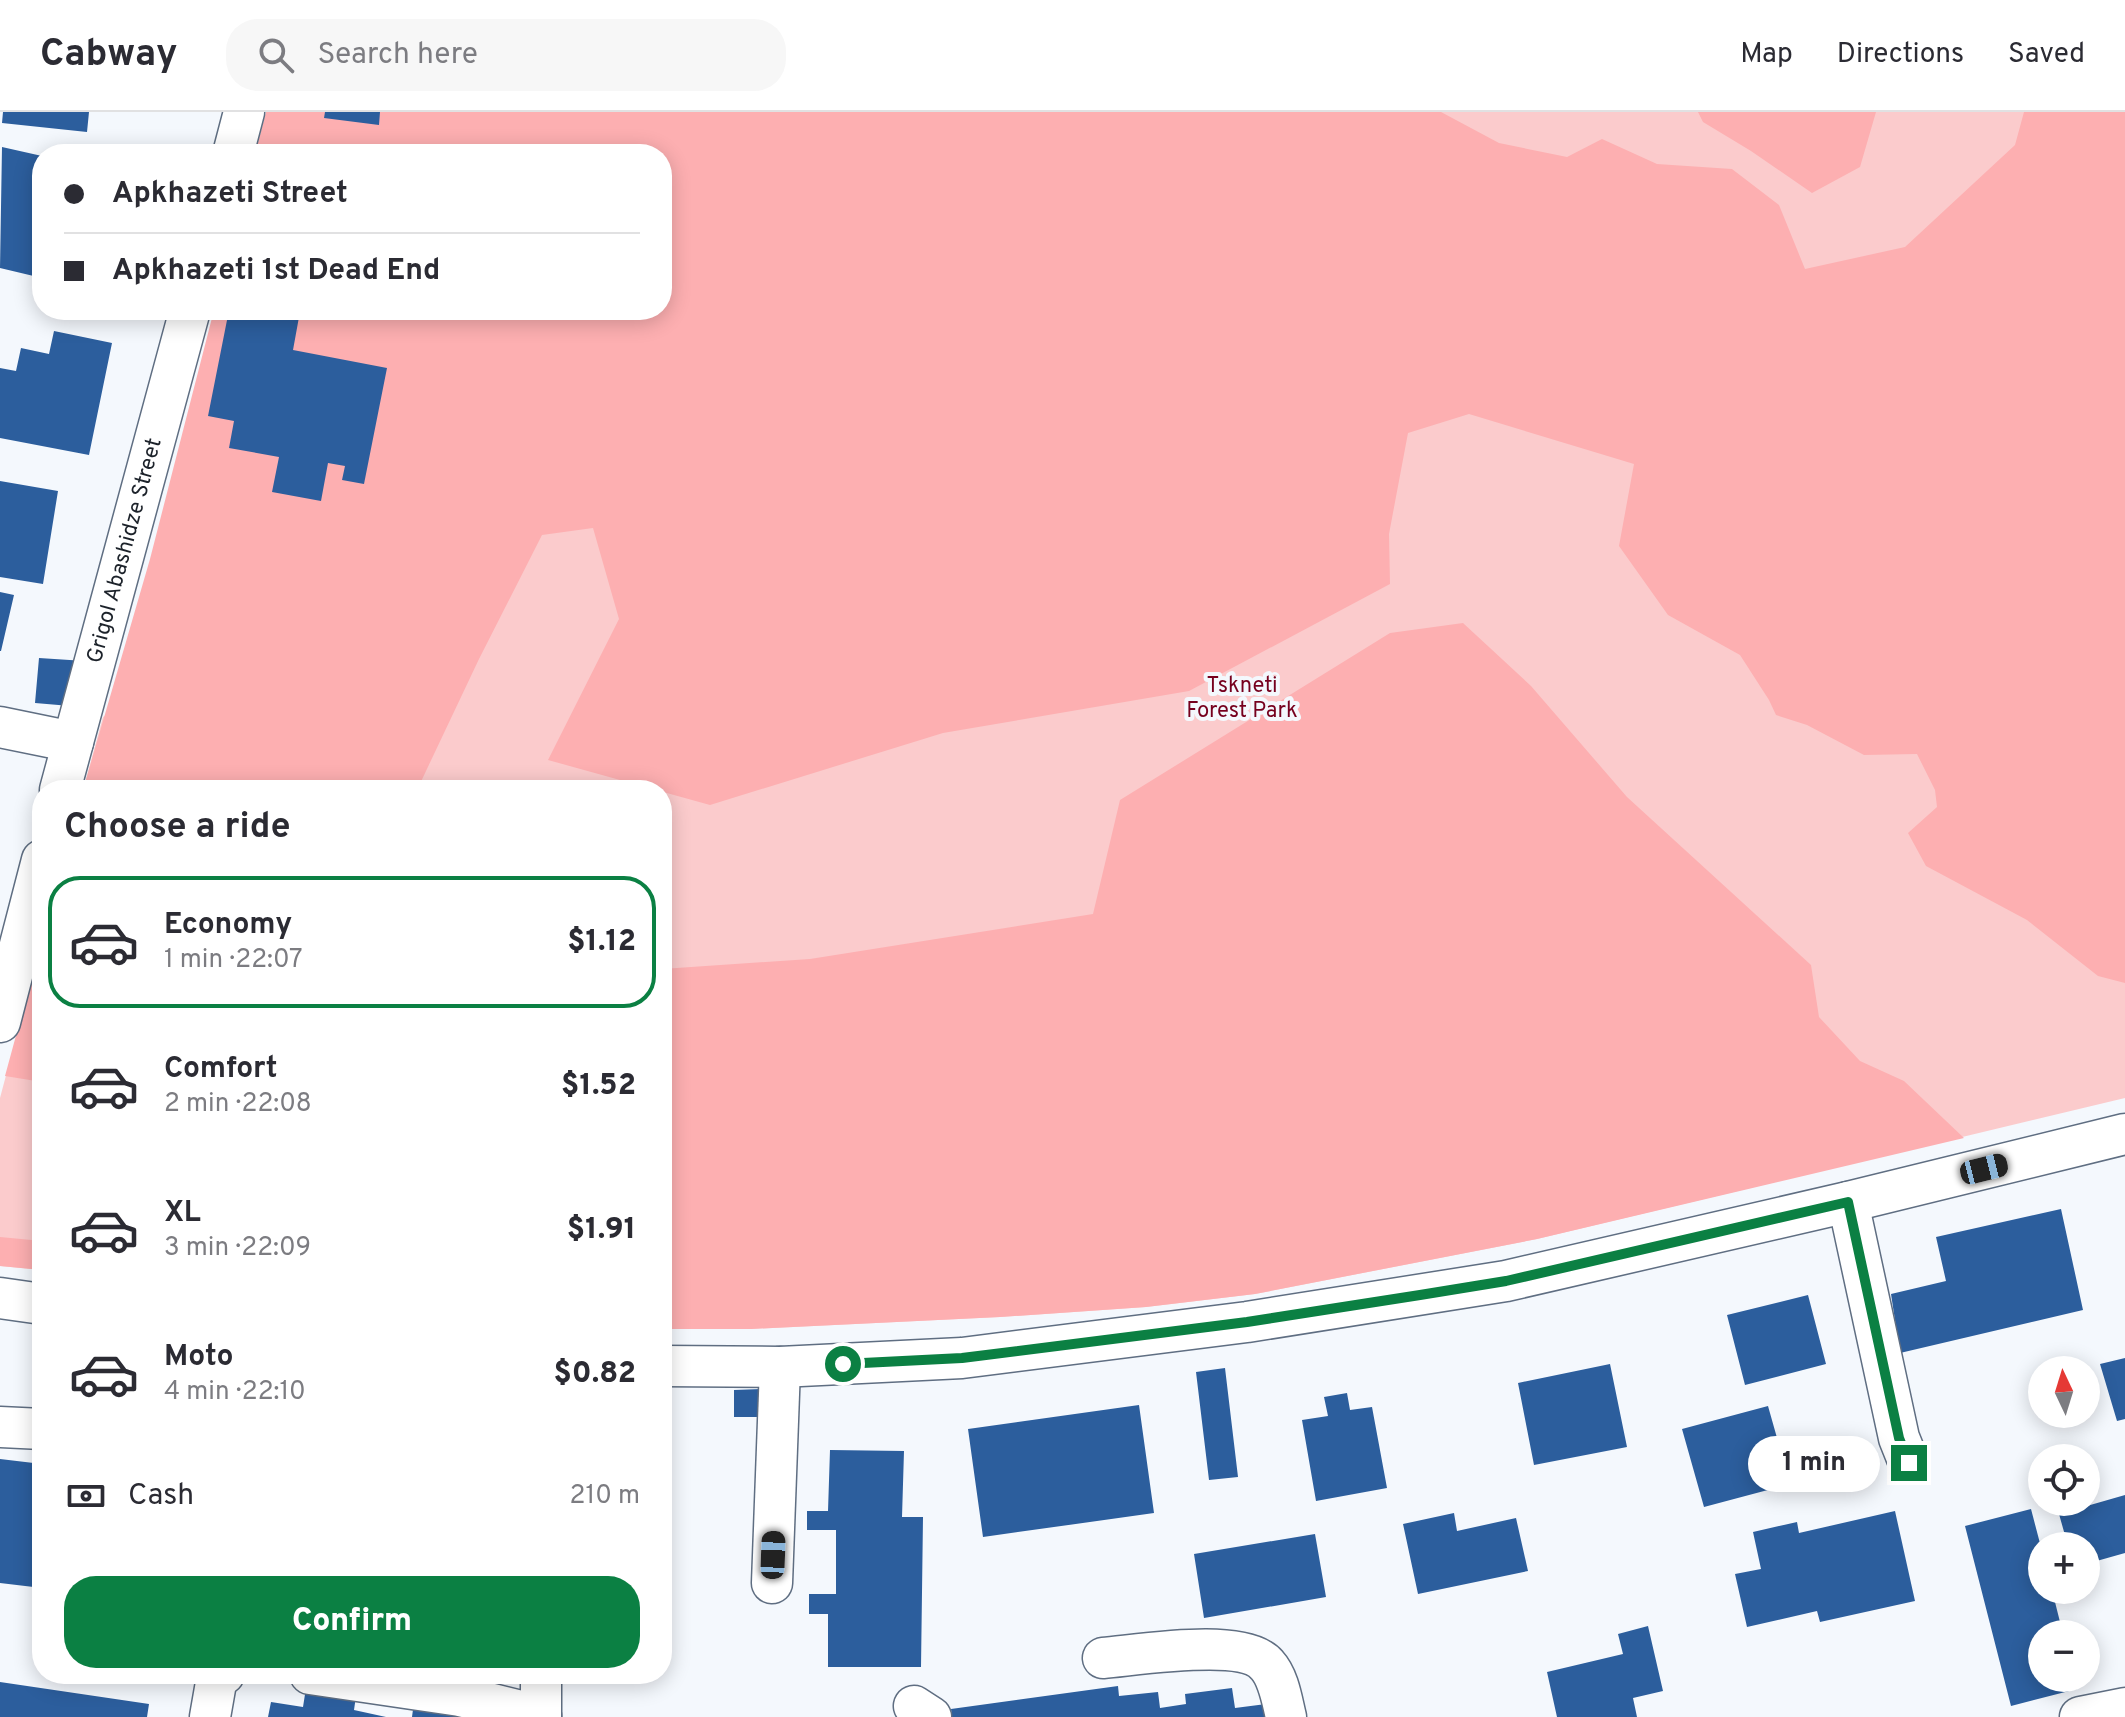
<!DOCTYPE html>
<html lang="en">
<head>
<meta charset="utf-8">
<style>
  :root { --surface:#fff; --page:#f7f7f7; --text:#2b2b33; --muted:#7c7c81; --line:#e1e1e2; --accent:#0b8043 }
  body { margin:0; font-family:Overpass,sans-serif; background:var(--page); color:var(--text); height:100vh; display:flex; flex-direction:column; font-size:30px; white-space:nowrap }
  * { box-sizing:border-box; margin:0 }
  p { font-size:26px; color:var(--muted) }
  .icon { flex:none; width:44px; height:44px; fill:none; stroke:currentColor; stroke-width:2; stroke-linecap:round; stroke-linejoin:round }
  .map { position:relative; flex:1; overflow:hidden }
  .panel { position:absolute; left:32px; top:668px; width:640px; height:904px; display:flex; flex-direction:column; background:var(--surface); border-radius:32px; box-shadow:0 4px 20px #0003 }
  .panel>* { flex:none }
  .banner { position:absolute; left:32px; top:32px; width:640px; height:176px; border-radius:32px; box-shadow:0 4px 20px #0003; display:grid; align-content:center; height:176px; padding:0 32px; background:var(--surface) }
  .needle { width:52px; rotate:356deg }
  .tools { position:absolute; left:2028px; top:1244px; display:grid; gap:16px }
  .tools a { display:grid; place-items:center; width:72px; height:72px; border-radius:50%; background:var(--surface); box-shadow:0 4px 20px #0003; font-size:40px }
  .end { position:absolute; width:36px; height:36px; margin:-18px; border:10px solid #0b8043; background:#fff; box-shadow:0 0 0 4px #fff }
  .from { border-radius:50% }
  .bubble { position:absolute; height:56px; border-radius:28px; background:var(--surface); box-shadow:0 4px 20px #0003; font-size:26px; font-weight:800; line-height:56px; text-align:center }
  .car { position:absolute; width:24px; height:48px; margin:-24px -12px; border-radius:10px; box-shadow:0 0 6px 2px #0007; background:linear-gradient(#222 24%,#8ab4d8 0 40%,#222 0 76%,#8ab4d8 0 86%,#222 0) }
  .banner b { display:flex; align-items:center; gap:28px; height:76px; font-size:30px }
  .banner b+b { border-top:2px solid var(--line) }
  .banner i { width:20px; height:20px; background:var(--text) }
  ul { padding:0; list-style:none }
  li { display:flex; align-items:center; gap:24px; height:132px; margin:0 16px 12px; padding:0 16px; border:4px solid transparent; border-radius:32px }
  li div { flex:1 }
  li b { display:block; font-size:30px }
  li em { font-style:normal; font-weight:800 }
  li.selected { border-color:var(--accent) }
  li>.icon { width:72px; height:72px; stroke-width:1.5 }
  h2 { padding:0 32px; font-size:36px; line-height:96px }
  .pay { display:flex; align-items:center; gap:20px; height:88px; padding:0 32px; font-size:30px }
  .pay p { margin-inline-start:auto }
  .action { display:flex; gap:16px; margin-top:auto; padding:16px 32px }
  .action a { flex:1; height:92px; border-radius:32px; background:var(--accent); color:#fff; font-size:32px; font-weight:800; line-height:92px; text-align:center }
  header { display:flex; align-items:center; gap:48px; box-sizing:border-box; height:112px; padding:0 40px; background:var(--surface); border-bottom:2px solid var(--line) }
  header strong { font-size:38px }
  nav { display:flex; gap:44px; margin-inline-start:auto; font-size:28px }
  .search { width:560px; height:72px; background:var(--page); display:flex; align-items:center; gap:20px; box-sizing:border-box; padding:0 28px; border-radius:32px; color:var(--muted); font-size:30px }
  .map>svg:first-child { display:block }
</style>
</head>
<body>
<header>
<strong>Cabway</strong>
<div class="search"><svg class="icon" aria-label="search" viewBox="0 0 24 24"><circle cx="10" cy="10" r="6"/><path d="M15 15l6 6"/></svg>Search here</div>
<nav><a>Map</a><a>Directions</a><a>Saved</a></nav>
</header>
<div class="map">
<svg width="2125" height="1605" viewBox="0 0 2125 1605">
  <rect width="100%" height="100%" fill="#f4f8fd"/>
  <!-- green -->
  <path fill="#fbcbcc" d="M 547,0 L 2125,0 L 2125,986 L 1537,1127 L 1255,1182 L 1146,1195 L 1000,1205 L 751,1217 L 662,1217 L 662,678 L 83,678 L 103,605 L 662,198 L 662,42 Z
    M 42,828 L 42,1158 L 0,1154 L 0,986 Z"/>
  <!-- forest -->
  <path fill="#fdafb1" d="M 266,0 L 1441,0 L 1499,31 L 1567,45 L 1602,27 L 1657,52 L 1732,57 L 1779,93 L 1805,157 L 1905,135 L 2015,33 L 2024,0 L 2125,0 L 2125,871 L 2098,864 L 2027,808 L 1926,754 L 1908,721 L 1937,695 L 1935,678 L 1917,642 L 1864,643 L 1807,613 L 1776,603 L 1769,588 L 1740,543 L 1668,503 L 1619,434 L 1634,352 L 1469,302 L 1408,321 L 1389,422 L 1390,472 L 1189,579 L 943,621 L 710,693 L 548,648 L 619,507 L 593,416 L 542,423 L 479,547 L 417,678 L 83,678 L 150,447 L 214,198 L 662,198 L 662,42 L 255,42 Z
    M 1698,0 L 1876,0 L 1860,55 L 1812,81 L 1751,39 L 1703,10 Z
    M 1463,511 L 1531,574 L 1627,685 L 1811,853 L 1819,905 L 1860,949 L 1904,969 L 1964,1026 L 1537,1127 L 1255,1182 L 1146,1195 L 1000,1205 L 751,1217 L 662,1217 L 662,857 L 810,847 L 1093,802 L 1120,688 L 1390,521 Z
    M 42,828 L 42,970 L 5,964 Z
    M 0,1125 L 42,1129 L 42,1158 L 0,1154 Z"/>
  <!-- building -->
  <path fill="#2c5e9d" d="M 3,0 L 89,0 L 87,20 L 2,11 Z
    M 325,0 L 380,0 L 379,13 L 324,6 Z
    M 2,35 L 42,44 L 42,166 L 0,156 Z
    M 229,198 L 263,198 L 299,205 L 293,238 L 387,256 L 364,372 L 342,368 L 345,354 L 328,351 L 321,389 L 272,380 L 279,345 L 229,336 L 234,309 L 208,304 Z
    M 54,219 L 112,231 L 89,343 L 0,326 L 0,256 L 16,259 L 21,236 L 49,242 Z
    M 0,369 L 58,379 L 43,472 L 0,465 Z
    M 0,480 L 14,483 L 1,539 L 0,539 Z
    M 39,546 L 85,549 L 82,595 L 35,591 Z
    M 2061,1097 L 2083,1198 L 1900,1241 L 1891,1182 L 1946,1169 L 1936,1125 Z
    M 1808,1183 L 1826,1252 L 1745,1273 L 1727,1203 Z
    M 2125,1246 L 2125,1307 L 2117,1309 L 2100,1252 Z
    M 1610,1252 L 1627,1335 L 1534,1353 L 1518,1271 Z
    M 1225,1256 L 1238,1365 L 1209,1368 L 1196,1260 Z
    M 761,1277 L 761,1305 L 734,1305 L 734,1278 Z
    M 1347,1281 L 1350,1298 L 1372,1295 L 1387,1376 L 1316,1389 L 1302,1308 L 1328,1304 L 1324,1285 Z
    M 1139,1293 L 1154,1401 L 983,1425 L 968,1317 Z
    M 1768,1294 L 1790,1372 L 1704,1395 L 1682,1317 Z
    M 830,1338 L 904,1339 L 902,1405 L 923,1405 L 921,1555 L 828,1555 L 828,1502 L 809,1502 L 809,1482 L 836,1482 L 836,1418 L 807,1418 L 807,1399 L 828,1399 Z
    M 0,1347 L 42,1352 L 42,1476 L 0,1471 Z
    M 2125,1383 L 2125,1441 L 2086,1452 L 2086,1434 L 2068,1434 L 2059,1402 Z
    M 2031,1397 L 2042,1439 L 2042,1478 L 2052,1478 L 2063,1522 L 2042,1522 L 2042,1566 L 2074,1566 L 2077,1577 L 2011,1594 L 1965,1414 Z
    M 1895,1399 L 1915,1489 L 1820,1510 L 1817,1499 L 1747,1515 L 1735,1462 L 1761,1457 L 1753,1420 L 1797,1410 L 1799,1421 Z
    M 1454,1401 L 1457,1419 L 1516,1406 L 1528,1459 L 1418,1482 L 1403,1412 Z
    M 1315,1422 L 1326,1485 L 1204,1506 L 1194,1442 Z
    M 1648,1514 L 1663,1579 L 1633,1586 L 1637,1605 L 1557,1605 L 1547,1560 L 1623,1542 L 1618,1522 Z
    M 0,1570 L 149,1592 L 147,1605 L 0,1605 Z
    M 1118,1574 L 1119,1584 L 1158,1580 L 1160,1596 L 1186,1592 L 1185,1582 L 1232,1576 L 1235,1596 L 1273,1591 L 1275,1605 L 952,1605 L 951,1597 Z
    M 306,1576 L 356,1584 L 354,1598 L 386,1605 L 268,1605 L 271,1590 L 303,1595 Z
    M 414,1590 L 469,1605 L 412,1605 Z"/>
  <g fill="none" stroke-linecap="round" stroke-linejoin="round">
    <!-- minor casing -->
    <g stroke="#5f6e82" stroke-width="43">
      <g id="minor">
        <path d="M 233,42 L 244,0"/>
        <path d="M 0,615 L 73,630"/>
        <path id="s1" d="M 60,678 L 190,198"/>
        <path d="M 0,910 L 42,748"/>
        <path d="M 1848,1090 L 1899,1326 L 1909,1351"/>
        <path d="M 0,1186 L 42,1192"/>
        <path d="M 662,1254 L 780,1255 L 962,1246 L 1247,1210 L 1506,1169 L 1848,1090 L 2125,1022"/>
        <path d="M 0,1315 L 42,1317"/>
        <path d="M 772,1471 L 780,1255"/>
        <path d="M 1103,1546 C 1139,1543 1244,1525 1267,1553 C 1279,1566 1282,1589 1286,1605"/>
        <path d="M 310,1562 L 460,1584 L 541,1604"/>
        <path d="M 541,1562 L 541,1605"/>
        <path d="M 914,1594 L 931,1605"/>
        <path d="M 210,1605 L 217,1565 L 224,1562"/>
        <path d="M 2080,1605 L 2125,1596"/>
      </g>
    </g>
    <!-- minor -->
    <use href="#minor" stroke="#fff" stroke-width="40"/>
  </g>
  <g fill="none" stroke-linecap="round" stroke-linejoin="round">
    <!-- route -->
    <path stroke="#0b8043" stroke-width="10" d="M 843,1252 L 962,1246 L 1247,1210 L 1420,1183 L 1506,1169 L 1848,1090 L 1899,1326 L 1909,1351"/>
  </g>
  <g text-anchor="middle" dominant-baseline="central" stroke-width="8" stroke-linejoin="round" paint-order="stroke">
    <!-- street labels -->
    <g font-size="22" fill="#1c222a" stroke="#f4f8fd">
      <text stroke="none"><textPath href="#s1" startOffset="248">Grigol Abashidze Street</textPath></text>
    </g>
    <!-- park labels -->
    <g font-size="22" fill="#76001e" stroke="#f4f8fd">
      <text x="1242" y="574">Tskneti<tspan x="1242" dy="25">Forest Park</tspan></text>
    </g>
  </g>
</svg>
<div class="tools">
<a><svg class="needle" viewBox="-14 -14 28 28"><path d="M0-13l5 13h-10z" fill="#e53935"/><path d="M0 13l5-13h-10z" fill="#7c7c81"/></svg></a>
<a><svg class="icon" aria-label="locate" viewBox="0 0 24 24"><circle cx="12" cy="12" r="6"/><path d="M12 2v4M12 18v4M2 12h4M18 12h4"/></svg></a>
<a>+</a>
<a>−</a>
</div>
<i class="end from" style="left:843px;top:1252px"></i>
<i class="end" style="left:1909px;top:1351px"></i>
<div class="bubble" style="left:1748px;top:1324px;width:132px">1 min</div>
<i class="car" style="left:1984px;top:1057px;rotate:76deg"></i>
<i class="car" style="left:773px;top:1443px;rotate:2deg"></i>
<div class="banner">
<b><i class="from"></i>Apkhazeti Street</b>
<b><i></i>Apkhazeti 1st Dead End</b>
</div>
<section class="panel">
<h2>Choose a ride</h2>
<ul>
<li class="selected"><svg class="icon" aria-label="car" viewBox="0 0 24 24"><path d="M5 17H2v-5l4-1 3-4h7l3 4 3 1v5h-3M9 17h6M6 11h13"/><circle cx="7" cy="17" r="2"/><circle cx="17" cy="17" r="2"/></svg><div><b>Economy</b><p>1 min · 22:07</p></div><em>$1.12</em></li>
<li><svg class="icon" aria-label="car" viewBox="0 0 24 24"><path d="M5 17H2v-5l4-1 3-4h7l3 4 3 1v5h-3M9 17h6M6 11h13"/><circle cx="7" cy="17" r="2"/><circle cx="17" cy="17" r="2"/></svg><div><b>Comfort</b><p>2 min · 22:08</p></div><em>$1.52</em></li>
<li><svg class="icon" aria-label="car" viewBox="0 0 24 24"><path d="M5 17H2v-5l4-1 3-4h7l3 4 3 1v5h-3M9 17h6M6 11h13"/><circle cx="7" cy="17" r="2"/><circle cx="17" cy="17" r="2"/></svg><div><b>XL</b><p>3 min · 22:09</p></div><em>$1.91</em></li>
<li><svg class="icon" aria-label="car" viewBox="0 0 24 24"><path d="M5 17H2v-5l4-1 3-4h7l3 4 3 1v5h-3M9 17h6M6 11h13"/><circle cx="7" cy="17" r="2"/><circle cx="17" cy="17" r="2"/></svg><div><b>Moto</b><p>4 min · 22:10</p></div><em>$0.82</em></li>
</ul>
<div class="pay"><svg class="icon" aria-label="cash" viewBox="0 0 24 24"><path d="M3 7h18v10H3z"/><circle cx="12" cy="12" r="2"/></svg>Cash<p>210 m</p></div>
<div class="action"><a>Confirm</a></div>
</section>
</div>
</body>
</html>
